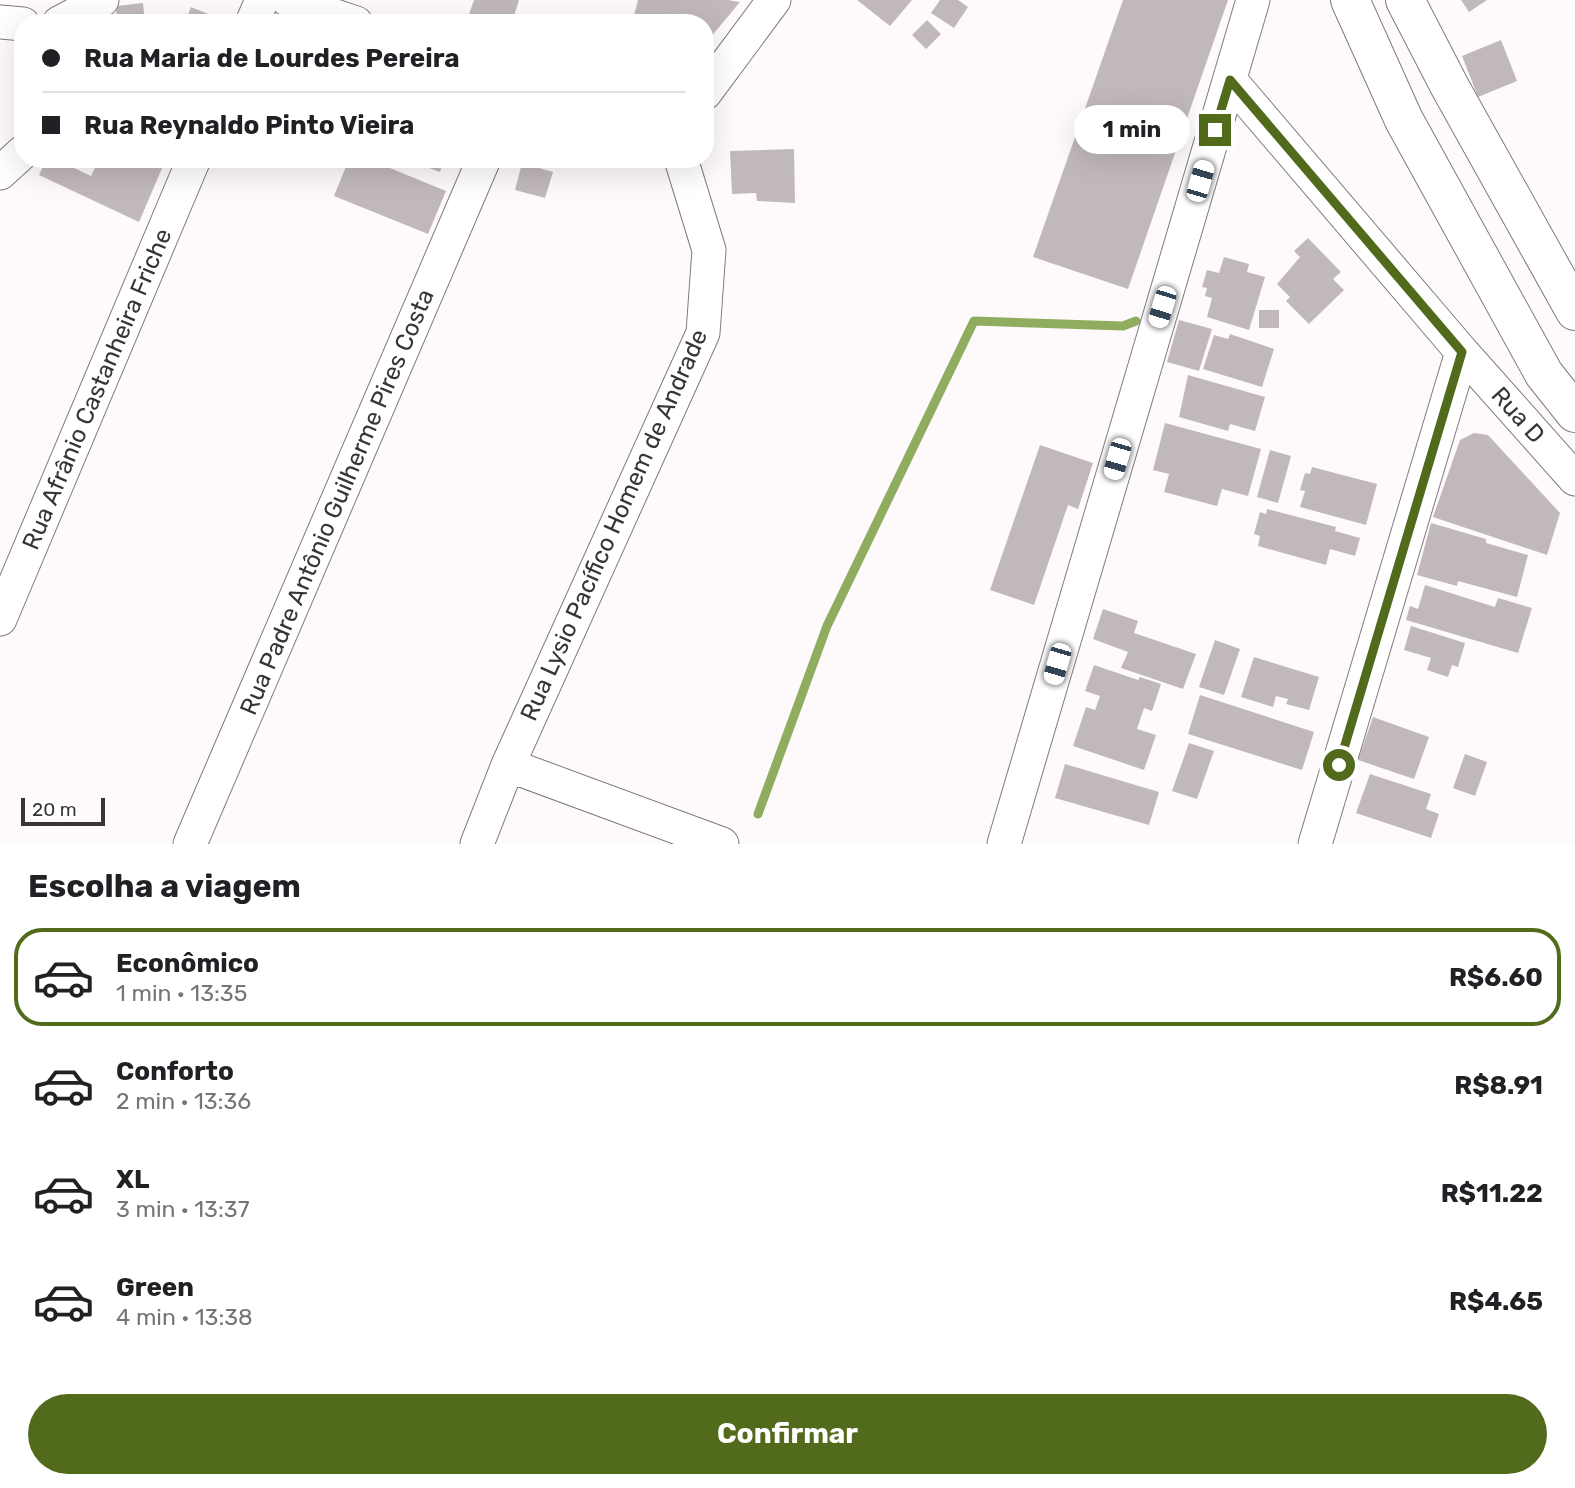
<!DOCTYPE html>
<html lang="pt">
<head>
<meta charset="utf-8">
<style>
  :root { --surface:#fff; --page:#f2f2f2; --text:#202124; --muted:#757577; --line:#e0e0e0; --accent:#526a1b }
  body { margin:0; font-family:Rubik,sans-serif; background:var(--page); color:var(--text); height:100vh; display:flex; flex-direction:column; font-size:26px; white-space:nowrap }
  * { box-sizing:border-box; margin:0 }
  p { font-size:23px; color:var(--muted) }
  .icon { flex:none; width:38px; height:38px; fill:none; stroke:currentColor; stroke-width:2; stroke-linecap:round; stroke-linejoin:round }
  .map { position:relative; height:844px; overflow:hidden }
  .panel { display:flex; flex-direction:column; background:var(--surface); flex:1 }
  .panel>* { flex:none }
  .hud { position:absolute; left:14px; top:14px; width:700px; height:154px; border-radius:28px; box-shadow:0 7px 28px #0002; display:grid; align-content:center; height:154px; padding:0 28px; background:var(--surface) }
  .scale { position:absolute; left:21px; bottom:18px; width:84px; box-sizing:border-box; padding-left:7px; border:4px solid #393536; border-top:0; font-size:19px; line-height:24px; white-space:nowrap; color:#393536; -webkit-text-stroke:5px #fff; paint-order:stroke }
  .end { position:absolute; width:32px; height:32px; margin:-16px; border:9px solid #526a1b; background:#fff; box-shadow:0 0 0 4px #fff }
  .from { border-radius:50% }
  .bubble { position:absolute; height:49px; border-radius:24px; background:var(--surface); box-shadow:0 7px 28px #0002; font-size:23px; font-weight:700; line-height:49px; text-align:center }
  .car { position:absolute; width:21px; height:42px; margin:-21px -10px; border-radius:9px; box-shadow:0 0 5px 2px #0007; background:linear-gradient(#fff 24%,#345 0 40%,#fff 0 76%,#345 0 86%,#fff 0) }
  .hud b { display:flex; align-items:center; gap:24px; height:66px; font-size:26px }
  .hud b+b { border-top:2px solid var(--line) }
  .hud i { width:18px; height:18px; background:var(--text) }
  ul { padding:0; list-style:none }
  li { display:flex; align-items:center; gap:21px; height:98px; margin:0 14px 10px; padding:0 14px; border:4px solid transparent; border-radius:28px }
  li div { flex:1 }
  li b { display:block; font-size:26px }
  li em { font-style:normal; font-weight:700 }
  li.current { border-color:var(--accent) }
  li>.icon { width:63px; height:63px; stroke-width:1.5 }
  h2 { padding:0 28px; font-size:32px; line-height:84px }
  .action { display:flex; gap:14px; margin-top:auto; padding:14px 28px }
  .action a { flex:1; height:80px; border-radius:42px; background:var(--accent); color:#fff; font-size:28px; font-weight:700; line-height:80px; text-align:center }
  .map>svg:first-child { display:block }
</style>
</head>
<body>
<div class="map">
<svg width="1575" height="844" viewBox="0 0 1575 844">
  <rect width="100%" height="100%" fill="#fefafb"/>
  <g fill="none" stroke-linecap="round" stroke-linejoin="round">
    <!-- stream -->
    <path stroke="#90ac5f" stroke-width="9" d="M 758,814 L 827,626 L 974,321 L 1123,326 L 1136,321"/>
  </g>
  <!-- building -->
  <path fill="#c1b8ba" d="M 474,0 L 519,0 L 512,23 L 466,23 Z
    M 638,0 L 728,0 L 740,2 L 705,44 L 705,23 L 632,23 Z
    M 857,0 L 912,0 L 890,26 Z
    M 940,0 L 958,0 L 968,7 L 954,28 L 931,13 Z
    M 1123,0 L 1228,0 L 1128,289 L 1033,257 Z
    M 1461,0 L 1487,0 L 1469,12 Z
    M 143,3 L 145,23 L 117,23 L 116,6 Z
    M 191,7 L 223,20 L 222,23 L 185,23 Z
    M 521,14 L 548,22 L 548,23 L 519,23 Z
    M 927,20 L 941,34 L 926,49 L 912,35 Z
    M 1501,40 L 1517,81 L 1478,97 L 1462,56 Z
    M 794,149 L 795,203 L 757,201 L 756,193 L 732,194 L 730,151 Z
    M 47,159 L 55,159 L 91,176 L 99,159 L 166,159 L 139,222 L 39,175 Z
    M 349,159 L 368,159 L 446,191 L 428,234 L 334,196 Z
    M 423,159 L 444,159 L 440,172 L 421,165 Z
    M 522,163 L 553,172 L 545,198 L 515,190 Z
    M 1308,238 L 1341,272 L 1333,279 L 1344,290 L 1309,324 L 1286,301 L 1290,297 L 1277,284 L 1300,257 L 1294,251 Z
    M 1224,257 L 1249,264 L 1247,272 L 1265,277 L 1249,330 L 1207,317 L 1212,298 L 1205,296 L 1207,288 L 1202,287 L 1207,270 L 1219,273 Z
    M 1259,310 L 1279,310 L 1279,328 L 1259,328 Z
    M 1179,320 L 1212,329 L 1199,371 L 1167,362 Z
    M 1230,334 L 1274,349 L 1262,387 L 1203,369 L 1214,335 L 1228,339 Z
    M 1188,375 L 1265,397 L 1255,431 L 1230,424 L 1228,431 L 1179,417 Z
    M 1165,423 L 1261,449 L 1248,496 L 1222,489 L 1217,506 L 1164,492 L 1169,474 L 1153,470 Z
    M 1474,433 L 1488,435 L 1560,513 L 1547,555 L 1433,517 L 1460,440 Z
    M 1040,445 L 1093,463 L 1078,509 L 1068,505 L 1034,605 L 990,590 Z
    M 1270,450 L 1291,456 L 1278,503 L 1257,497 Z
    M 1312,467 L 1377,484 L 1366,525 L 1300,507 L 1305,491 L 1300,490 L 1305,473 L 1310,474 Z
    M 1267,509 L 1336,527 L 1335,531 L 1360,538 L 1355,556 L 1330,549 L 1326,565 L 1258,546 L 1260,536 L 1254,534 L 1260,512 L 1266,514 Z
    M 1431,523 L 1486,539 L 1486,543 L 1528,555 L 1517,597 L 1458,581 L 1457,586 L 1417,575 Z
    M 1425,585 L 1495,607 L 1498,598 L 1532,608 L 1518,653 L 1406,620 L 1410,606 L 1418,609 Z
    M 1103,609 L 1138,621 L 1134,633 L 1196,654 L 1183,689 L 1121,668 L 1128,652 L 1093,639 Z
    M 1411,626 L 1465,643 L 1458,667 L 1452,665 L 1448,677 L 1427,670 L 1431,658 L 1404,650 Z
    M 1215,640 L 1240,649 L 1224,695 L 1199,687 Z
    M 1254,657 L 1319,677 L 1309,710 L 1286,704 L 1288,699 L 1276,696 L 1273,707 L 1241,697 Z
    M 1094,665 L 1138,680 L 1140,677 L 1161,684 L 1152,711 L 1144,708 L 1137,729 L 1156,735 L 1144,770 L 1073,746 L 1086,707 L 1095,710 L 1100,696 L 1085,691 Z
    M 1200,695 L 1314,732 L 1302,770 L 1188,734 Z
    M 1373,717 L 1429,737 L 1414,779 L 1358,760 Z
    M 1189,743 L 1214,751 L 1197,799 L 1172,791 Z
    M 1465,754 L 1487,762 L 1475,796 L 1453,788 Z
    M 1065,764 L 1159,792 L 1149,825 L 1055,798 Z
    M 1370,774 L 1431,794 L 1426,809 L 1439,814 L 1431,838 L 1356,813 Z"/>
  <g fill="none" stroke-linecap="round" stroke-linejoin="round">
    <!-- street casing -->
    <g stroke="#827a7b" stroke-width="35">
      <path id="street" d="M 288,0 L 356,23
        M 0,22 L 23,24
        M 59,23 L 102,0
        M 252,23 L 262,0
        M 1230,80 L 1462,352 L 1315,844
        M 705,93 L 774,0
        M 0,173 L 23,152
        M 1462,352 L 1575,479
        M 0,619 L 194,159
        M 508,765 L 722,844
        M 190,844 L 484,159
        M 477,844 L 508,765 L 703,333 L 709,250 L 681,159
        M 1004,844 L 1253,0"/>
    </g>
    <!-- secondary casing -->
    <g stroke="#827a7b" stroke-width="40">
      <path id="secondary" d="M 1350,0 L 1404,120 L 1544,374 L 1575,413
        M 1405,0 L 1450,87 L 1575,311"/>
    </g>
    <!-- street -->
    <use href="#street" stroke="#fff" stroke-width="33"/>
    <!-- secondary -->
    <use href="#secondary" stroke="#fff" stroke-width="38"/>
  </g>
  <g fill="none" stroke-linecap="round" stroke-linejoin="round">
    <!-- route -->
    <path stroke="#526a1b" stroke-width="9" d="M 1215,130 L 1230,80 L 1462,352 L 1339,765"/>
  </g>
  <g text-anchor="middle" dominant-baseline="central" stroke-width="6" stroke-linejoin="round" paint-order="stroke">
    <!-- street labels -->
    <g font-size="24" fill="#393536" stroke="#fff">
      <text transform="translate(97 389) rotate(-67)">Rua Afrânio Castanheira Friche</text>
      <text transform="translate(1518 415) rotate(48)">Rua D</text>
      <text transform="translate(337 502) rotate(-67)">Rua Padre Antônio Guilherme Pires Costa</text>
      <text transform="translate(614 525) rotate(-66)">Rua Lysio Pacífico Homem de Andrade</text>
    </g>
  </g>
</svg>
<div class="scale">20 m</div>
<i class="end from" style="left:1339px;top:765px"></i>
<i class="end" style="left:1215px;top:130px"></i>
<div class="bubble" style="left:1074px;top:105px;width:116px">1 min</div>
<i class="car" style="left:1200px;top:181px;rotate:16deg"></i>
<i class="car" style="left:1162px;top:307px;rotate:197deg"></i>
<i class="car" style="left:1117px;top:459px;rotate:196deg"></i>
<i class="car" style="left:1057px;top:664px;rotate:196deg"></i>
<div class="hud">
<b><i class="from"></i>Rua Maria de Lourdes Pereira</b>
<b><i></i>Rua Reynaldo Pinto Vieira</b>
</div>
</div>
<section class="panel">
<h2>Escolha a viagem</h2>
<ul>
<li class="current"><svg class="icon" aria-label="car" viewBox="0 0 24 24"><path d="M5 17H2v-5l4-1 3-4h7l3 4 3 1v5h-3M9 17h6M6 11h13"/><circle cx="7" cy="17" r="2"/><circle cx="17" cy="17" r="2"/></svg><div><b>Econômico</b><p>1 min · 13:35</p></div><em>R$6.60</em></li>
<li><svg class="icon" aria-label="car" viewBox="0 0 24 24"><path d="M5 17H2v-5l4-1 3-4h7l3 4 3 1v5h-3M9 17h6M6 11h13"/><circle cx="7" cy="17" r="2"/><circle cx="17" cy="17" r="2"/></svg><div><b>Conforto</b><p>2 min · 13:36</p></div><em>R$8.91</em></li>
<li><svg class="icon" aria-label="car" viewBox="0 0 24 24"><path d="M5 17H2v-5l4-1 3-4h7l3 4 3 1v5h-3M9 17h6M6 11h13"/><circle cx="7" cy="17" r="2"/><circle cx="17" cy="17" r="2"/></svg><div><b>XL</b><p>3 min · 13:37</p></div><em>R$11.22</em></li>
<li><svg class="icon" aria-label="car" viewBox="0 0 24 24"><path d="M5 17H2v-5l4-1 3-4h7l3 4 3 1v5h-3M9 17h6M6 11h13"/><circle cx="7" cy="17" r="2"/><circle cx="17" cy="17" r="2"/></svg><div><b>Green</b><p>4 min · 13:38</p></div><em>R$4.65</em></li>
</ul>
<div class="action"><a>Confirmar</a></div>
</section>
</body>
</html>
